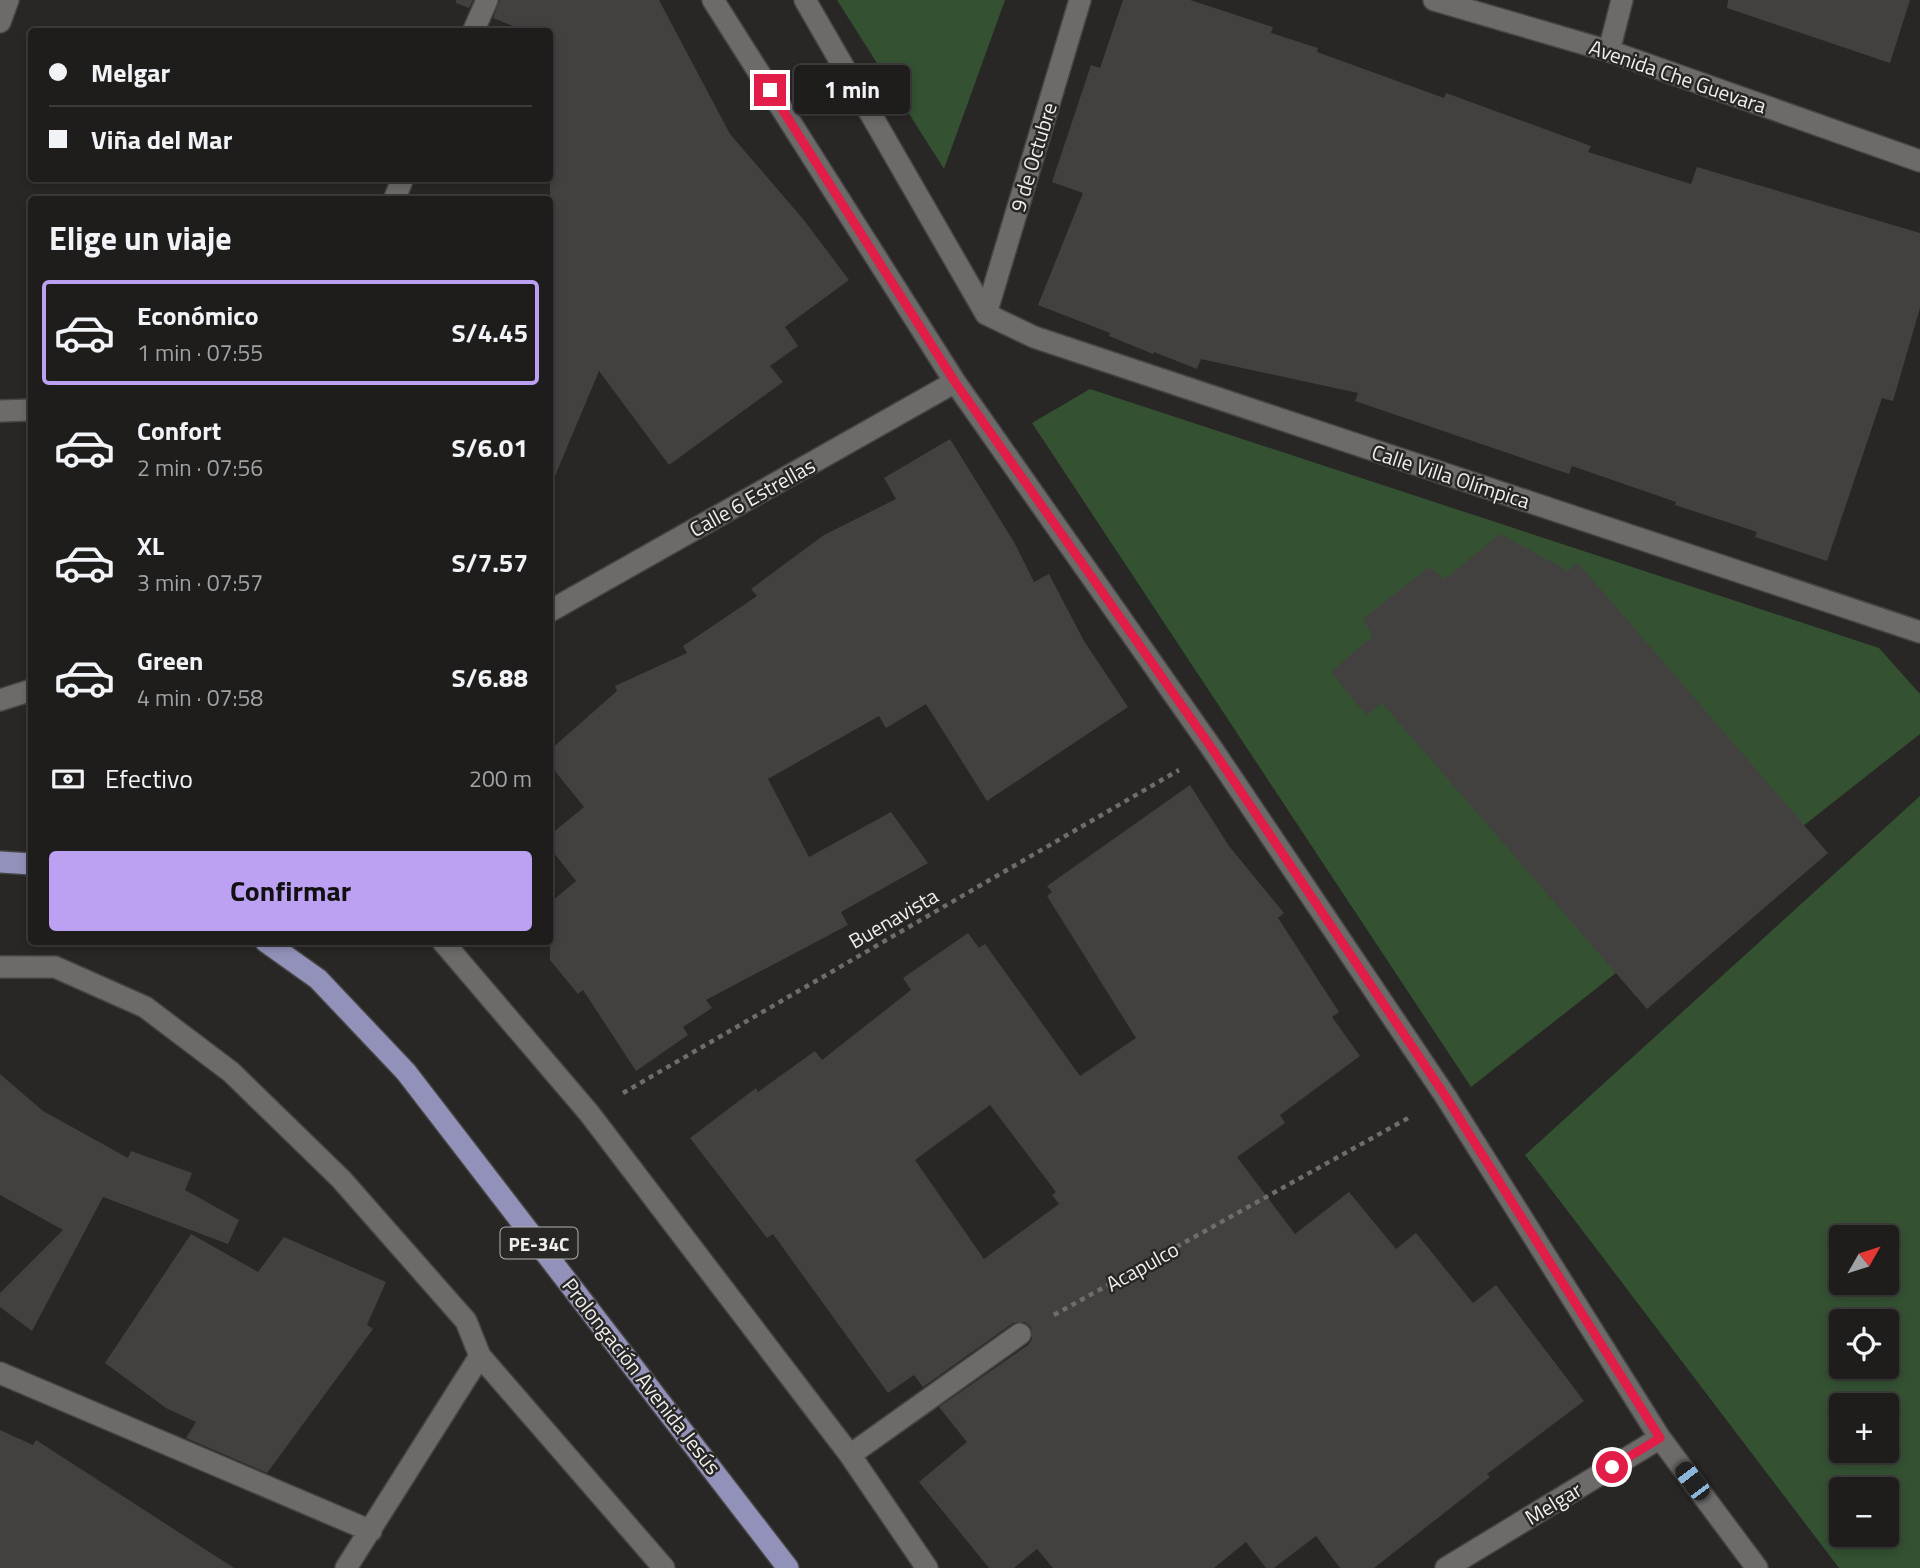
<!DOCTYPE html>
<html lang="es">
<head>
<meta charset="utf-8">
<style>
  :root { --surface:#1e1d1c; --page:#2b2a29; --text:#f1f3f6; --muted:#a1a2a3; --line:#3c3b3b; --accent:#bca0f2 }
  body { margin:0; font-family:"Titillium Web",sans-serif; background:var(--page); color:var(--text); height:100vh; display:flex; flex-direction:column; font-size:26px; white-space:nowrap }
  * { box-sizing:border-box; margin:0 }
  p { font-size:23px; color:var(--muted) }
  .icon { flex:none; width:38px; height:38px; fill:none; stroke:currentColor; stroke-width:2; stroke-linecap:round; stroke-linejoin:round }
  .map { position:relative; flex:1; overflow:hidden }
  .sheet { position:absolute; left:28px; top:196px; width:525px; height:749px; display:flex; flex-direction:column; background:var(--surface); border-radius:7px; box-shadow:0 4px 10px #0003,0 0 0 2px var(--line) }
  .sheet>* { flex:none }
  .guide { position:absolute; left:28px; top:28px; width:525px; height:154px; border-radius:7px; box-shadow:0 4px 10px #0003,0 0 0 2px var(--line); display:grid; align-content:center; height:154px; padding:0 21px; background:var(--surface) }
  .needle { width:46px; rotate:51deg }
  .controls { position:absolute; left:1829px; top:1225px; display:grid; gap:14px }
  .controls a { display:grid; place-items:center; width:70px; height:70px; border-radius:7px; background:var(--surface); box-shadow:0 4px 10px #0003,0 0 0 2px var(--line); font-size:35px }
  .end { position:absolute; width:32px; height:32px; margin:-16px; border:9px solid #e11d48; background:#fff; box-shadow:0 0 0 4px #fff }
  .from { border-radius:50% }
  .bubble { position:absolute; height:49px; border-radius:7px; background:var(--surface); box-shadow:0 4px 10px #0003,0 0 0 2px var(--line); font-size:23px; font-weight:700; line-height:49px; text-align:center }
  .car { position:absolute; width:21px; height:42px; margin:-21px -10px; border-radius:9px; box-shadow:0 0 5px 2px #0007; background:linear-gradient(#222 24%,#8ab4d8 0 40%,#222 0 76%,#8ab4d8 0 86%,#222 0) }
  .guide b { display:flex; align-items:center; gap:24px; height:66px; font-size:26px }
  .guide b+b { border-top:2px solid var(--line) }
  .guide i { width:18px; height:18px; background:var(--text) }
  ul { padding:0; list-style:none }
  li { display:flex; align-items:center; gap:21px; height:105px; margin:0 14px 10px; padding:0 7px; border:4px solid transparent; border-radius:7px }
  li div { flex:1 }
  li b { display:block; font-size:26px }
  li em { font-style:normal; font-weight:700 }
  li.active { border-color:var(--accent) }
  li>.icon { width:63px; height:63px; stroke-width:1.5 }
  h2 { padding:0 21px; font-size:32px; line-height:84px }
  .pay { display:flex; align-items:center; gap:18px; height:77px; padding:0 21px; font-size:26px }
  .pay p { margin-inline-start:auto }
  .primary-button { display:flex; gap:14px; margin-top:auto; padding:14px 21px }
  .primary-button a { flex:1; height:80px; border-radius:7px; background:var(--accent); color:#111; font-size:28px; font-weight:700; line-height:80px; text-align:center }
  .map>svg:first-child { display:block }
</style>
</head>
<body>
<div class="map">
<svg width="1920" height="1568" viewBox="0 0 1920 1568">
  <rect width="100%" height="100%" fill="#282725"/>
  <!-- green -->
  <path fill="#345132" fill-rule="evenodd" d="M 837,0 L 1005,0 L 944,169 Z
    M 1090,389 L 1879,648 L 1920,694 L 1920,734 L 1471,1087 L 1032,423 Z
    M 1920,796 L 1920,1568 L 1839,1568 L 1525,1155 ZM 1886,1237 L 1886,1283 L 1841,1283 L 1841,1237 ZM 1886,1321 L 1886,1367 L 1841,1367 L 1841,1321 ZM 1841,1405 L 1886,1405 L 1886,1451 L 1841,1451 ZM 1886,1489 L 1886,1535 L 1841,1535 L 1841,1489 Z"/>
  <!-- building -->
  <path fill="#434140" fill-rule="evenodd" d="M 456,0 L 473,0 L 469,8 L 456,3 Z
    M 500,0 L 659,0 L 730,134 L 803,219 L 849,280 L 785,327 L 798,346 L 770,366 L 783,382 L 669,465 L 599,371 L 550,488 L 550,32 L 528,32 L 493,18 Z
    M 1123,0 L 1190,0 L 1273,27 L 1271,33 L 1318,48 L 1317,52 L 1444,98 L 1446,93 L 1591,146 L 1588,152 L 1691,184 L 1697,167 L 1920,233 L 1920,308 L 1893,401 L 1882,398 L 1827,561 L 1755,537 L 1757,532 L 1675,505 L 1676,502 L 1572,466 L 1569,474 L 1355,401 L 1358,393 L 1201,359 L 1197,369 L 1154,352 L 1153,354 L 1109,336 L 1110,333 L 1038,305 L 1083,193 L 1052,182 L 1091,65 L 1100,68 Z
    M 1728,0 L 1910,0 L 1890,63 L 1727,8 Z
    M 950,439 L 1014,542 L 1034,582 L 1049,574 L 1084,641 L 1128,707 L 987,801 L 926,704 L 886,728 L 879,716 L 768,779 L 809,857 L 891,812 L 928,863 L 841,912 L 848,925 L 706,1000 L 712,1008 L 683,1027 L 688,1035 L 636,1071 L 583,990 L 578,994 L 550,960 L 550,903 L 576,881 L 550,848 L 550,835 L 584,807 L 550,765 L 550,750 L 617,691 L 615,686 L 687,653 L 683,646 L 757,596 L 751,589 L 824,535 L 896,499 L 884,478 Z
    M 1500,534 L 1568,571 L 1578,563 L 1828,853 L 1647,1009 L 1382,703 L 1366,715 L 1331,672 L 1373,636 L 1363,619 L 1429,567 L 1445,579 Z
    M 1190,785 L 1229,846 L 1284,913 L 1278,918 L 1339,1012 L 1332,1017 L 1360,1056 L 1280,1115 L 1285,1123 L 1237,1157 L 1295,1234 L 1349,1192 L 1396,1249 L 1416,1233 L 1473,1303 L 1496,1285 L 1584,1401 L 1487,1474 L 1490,1477 L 1374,1568 L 1340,1568 L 1316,1536 L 1274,1568 L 1266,1568 L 1246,1542 L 1214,1568 L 1053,1568 L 1037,1549 L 1014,1568 L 989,1568 L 919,1482 L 967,1442 L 939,1407 L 1028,1345 L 1032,1339 L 1031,1327 L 1025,1322 L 1013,1323 L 923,1387 L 914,1375 L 888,1393 L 773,1234 L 767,1238 L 690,1138 L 756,1088 L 758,1092 L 815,1051 L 822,1060 L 911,990 L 903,978 L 968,933 L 979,948 L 985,944 L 1080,1076 L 1136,1038 L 1047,896 L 1052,892 L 1047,886 ZM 990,1105 L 1056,1192 L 1052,1195 L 1059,1204 L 984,1259 L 915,1160 Z
    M 0,1074 L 43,1111 L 128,1158 L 131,1151 L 192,1173 L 185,1190 L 239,1220 L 228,1244 L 103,1197 L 32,1331 L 0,1307 L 0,1293 L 63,1230 L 0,1195 Z
    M 191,1234 L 258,1272 L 284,1237 L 386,1282 L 367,1325 L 373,1329 L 267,1473 L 186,1438 L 196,1422 L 166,1408 L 105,1363 Z
    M 0,1430 L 33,1445 L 36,1440 L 234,1568 L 0,1568 Z"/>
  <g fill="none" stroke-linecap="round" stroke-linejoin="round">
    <!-- minor casing -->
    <g stroke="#464544" stroke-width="24">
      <path id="minor" d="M 713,0 L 955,382 L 1213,750 L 1446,1097 L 1660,1438 L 1757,1568
        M 805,0 L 986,314
        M 1434,0 L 1609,51 L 1920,161
        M 0,22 L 8,0
        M 473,32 L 487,0
        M 1609,51 L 1622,0
        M 394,200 L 403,178
        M 986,314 L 1034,337 L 1920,632
        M 986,314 L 1080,0
        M 0,411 L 32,410
        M 550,611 L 955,382
        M 0,700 L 32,690
        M 443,942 L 589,1113 L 850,1455 L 927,1568
        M 0,967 L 55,967 L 145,1007 L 231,1072 L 341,1179 L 466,1321 L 480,1356 L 664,1568
        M 0,1373 L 371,1531
        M 850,1455 L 1020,1334
        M 346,1568 L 480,1356
        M 1446,1568 L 1660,1438"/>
    </g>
    <!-- major casing -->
    <g stroke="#464544" stroke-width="24">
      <path id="major" d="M 0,862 L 32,864
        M 266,942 L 318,979 L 406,1072 L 788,1568"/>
    </g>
    <!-- path -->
    <path stroke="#6e6d6c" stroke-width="4.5" stroke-dasharray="5 5" stroke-linecap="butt" d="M 623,1093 L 1179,770
      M 1054,1315 L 1410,1117"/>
    <!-- minor -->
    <use href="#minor" stroke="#6c6b69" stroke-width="21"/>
    <!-- major -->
    <use href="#major" stroke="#9291b9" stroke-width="21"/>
  </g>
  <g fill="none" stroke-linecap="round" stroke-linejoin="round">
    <!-- route -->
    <path stroke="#e11d48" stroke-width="9" d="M 770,90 L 955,382 L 1213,750 L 1446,1097 L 1660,1438 L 1612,1467"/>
  </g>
  <g text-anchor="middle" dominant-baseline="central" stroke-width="5" stroke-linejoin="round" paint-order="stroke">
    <!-- shield labels -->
    <rect fill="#282725" stroke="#b3b2b1" stroke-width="2" x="500.5" y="1227.5" width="77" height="31" rx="5"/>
    <g font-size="19" font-weight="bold" fill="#efeeed">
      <text x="539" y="1243">PE-34C</text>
    </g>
    <!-- street labels -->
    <g font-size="21" fill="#efeeed" stroke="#282725">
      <text transform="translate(1678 76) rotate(19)">Avenida Che Guevara</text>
      <text transform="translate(1033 157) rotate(-73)">9 de Octubre</text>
      <text transform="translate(1451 476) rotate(18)">Calle Villa Olímpica</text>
      <text transform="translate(752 497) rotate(-29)">Calle 6 Estrellas</text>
      <text transform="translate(893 918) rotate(-30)">Buenavista</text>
      <text transform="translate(1142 1266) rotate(-29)">Acapulco</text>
      <text transform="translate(642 1376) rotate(52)">Prolongación Avenida Jesús</text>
      <text transform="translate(1553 1503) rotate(-31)">Melgar</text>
    </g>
  </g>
</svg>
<div class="controls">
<a><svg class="needle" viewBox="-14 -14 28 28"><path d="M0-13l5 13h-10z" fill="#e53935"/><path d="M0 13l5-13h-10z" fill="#a1a2a3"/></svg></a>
<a><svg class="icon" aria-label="locate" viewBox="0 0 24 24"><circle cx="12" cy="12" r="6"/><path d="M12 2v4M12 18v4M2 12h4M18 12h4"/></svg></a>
<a>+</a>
<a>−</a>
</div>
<i class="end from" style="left:1612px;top:1467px"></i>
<i class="end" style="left:770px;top:90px"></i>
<div class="bubble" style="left:794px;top:65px;width:116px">1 min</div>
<i class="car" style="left:1692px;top:1481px;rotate:323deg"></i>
<div class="guide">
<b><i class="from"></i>Melgar</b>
<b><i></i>Viña del Mar</b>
</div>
<section class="sheet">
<h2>Elige un viaje</h2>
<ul>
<li class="active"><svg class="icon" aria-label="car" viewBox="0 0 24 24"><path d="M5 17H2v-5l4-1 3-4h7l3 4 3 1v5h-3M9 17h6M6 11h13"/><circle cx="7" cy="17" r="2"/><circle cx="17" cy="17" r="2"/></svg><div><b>Económico</b><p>1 min · 07:55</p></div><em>S/4.45</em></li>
<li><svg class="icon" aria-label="car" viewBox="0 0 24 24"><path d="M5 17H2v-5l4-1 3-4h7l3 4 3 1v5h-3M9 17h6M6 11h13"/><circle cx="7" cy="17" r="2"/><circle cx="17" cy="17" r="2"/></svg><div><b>Confort</b><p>2 min · 07:56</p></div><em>S/6.01</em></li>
<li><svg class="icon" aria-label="car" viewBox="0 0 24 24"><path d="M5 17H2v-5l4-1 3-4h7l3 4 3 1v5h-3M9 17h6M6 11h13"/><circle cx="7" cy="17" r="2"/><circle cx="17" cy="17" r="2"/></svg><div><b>XL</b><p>3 min · 07:57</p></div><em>S/7.57</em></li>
<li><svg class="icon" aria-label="car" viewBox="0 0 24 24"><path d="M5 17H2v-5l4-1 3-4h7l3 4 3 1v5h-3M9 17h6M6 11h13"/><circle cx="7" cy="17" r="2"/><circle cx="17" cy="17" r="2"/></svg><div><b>Green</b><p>4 min · 07:58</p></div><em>S/6.88</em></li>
</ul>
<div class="pay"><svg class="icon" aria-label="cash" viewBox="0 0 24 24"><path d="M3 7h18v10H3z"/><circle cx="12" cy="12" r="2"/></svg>Efectivo<p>200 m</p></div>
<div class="primary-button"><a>Confirmar</a></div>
</section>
</div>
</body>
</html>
